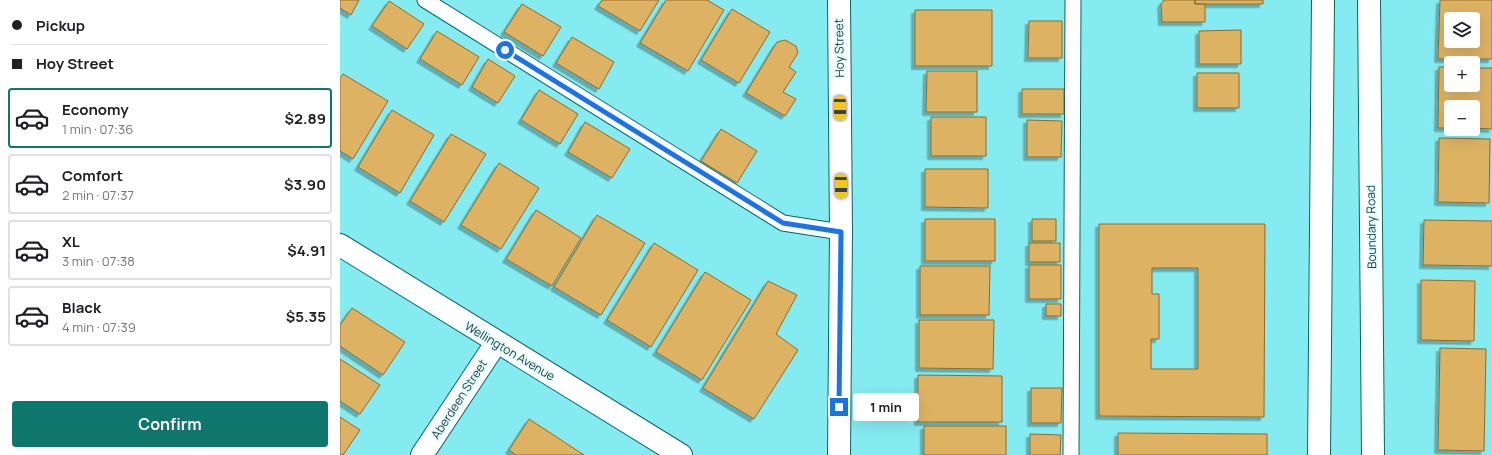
<!DOCTYPE html>
<html lang="en">
<head>
<meta charset="utf-8">
<style>
  :root { --surface:#fff; --page:#f6f6f6; --text:#202124; --muted:#757577; --line:#e0e0e0; --accent:#0f766e }
  body { margin:0; font-family:Manrope,sans-serif; background:var(--page); color:var(--text); height:100vh; display:flex; flex-direction:column; font-size:15px; white-space:nowrap }
  * { box-sizing:border-box; margin:0 }
  p { font-size:13px; color:var(--muted) }
  .icon { flex:none; width:22px; height:22px; fill:none; stroke:currentColor; stroke-width:2; stroke-linecap:round; stroke-linejoin:round }
  .map { position:relative; flex:1; overflow:hidden }
  .drawer { display:flex; flex-direction:column; background:var(--surface); width:340px }
  .drawer>* { flex:none }
  .banner { display:grid; align-content:center; height:88px; padding:0 12px; background:var(--surface) }
  .tools { position:absolute; left:1104px; top:12px; display:grid; gap:8px }
  .tools a { display:grid; place-items:center; width:36px; height:36px; border-radius:4px; background:var(--surface); box-shadow:0 4px 16px #0002; font-size:20px }
  .end { position:absolute; width:18px; height:18px; margin:-9px; border:5px solid #1a73e8; background:#fff; box-shadow:0 0 0 2px #fff }
  .from { border-radius:50% }
  .bubble { position:absolute; height:28px; border-radius:4px; background:var(--surface); box-shadow:0 4px 16px #0002; font-size:13px; font-weight:700; line-height:28px; text-align:center }
  .car { position:absolute; width:12px; height:24px; margin:-12px -6px; border-radius:5px; box-shadow:0 0 3px 1px #0007; background:linear-gradient(#f5c518 24%,#345 0 40%,#f5c518 0 76%,#345 0 86%,#f5c518 0) }
  .banner b { display:flex; align-items:center; gap:14px; height:38px; font-size:15px }
  .banner b+b { border-top:1px solid var(--line) }
  .banner i { width:10px; height:10px; background:var(--text) }
  ul { padding:0; list-style:none }
  li { display:flex; align-items:center; gap:12px; height:60px; margin:0 8px 6px; padding:0 4px; border:2px solid var(--line); border-radius:4px }
  li div { flex:1 }
  li b { display:block; font-size:15px }
  li em { font-style:normal; font-weight:700 }
  li.selected { border-color:var(--accent) }
  li>.icon { width:36px; height:36px; stroke-width:1.5 }
  .primary-button { display:flex; gap:8px; margin-top:auto; padding:8px 12px }
  .primary-button a { flex:1; height:46px; border-radius:4px; background:var(--accent); color:#fff; font-size:16px; font-weight:700; line-height:46px; text-align:center }
  main { display:flex; flex:1; min-height:0 }
  .map>svg:first-child { display:block }
</style>
</head>
<body>
<main>
<section class="drawer">
<div class="banner">
<b><i class="from"></i>Pickup</b>
<b><i></i>Hoy Street</b>
</div>
<ul>
<li class="selected"><svg class="icon" aria-label="car" viewBox="0 0 24 24"><path d="M5 17H2v-5l4-1 3-4h7l3 4 3 1v5h-3M9 17h6M6 11h13"/><circle cx="7" cy="17" r="2"/><circle cx="17" cy="17" r="2"/></svg><div><b>Economy</b><p>1 min · 07:36</p></div><em>$2.89</em></li>
<li><svg class="icon" aria-label="car" viewBox="0 0 24 24"><path d="M5 17H2v-5l4-1 3-4h7l3 4 3 1v5h-3M9 17h6M6 11h13"/><circle cx="7" cy="17" r="2"/><circle cx="17" cy="17" r="2"/></svg><div><b>Comfort</b><p>2 min · 07:37</p></div><em>$3.90</em></li>
<li><svg class="icon" aria-label="car" viewBox="0 0 24 24"><path d="M5 17H2v-5l4-1 3-4h7l3 4 3 1v5h-3M9 17h6M6 11h13"/><circle cx="7" cy="17" r="2"/><circle cx="17" cy="17" r="2"/></svg><div><b>XL</b><p>3 min · 07:38</p></div><em>$4.91</em></li>
<li><svg class="icon" aria-label="car" viewBox="0 0 24 24"><path d="M5 17H2v-5l4-1 3-4h7l3 4 3 1v5h-3M9 17h6M6 11h13"/><circle cx="7" cy="17" r="2"/><circle cx="17" cy="17" r="2"/></svg><div><b>Black</b><p>4 min · 07:39</p></div><em>$5.35</em></li>
</ul>
<div class="primary-button"><a>Confirm</a></div>
</section>
<div class="map">
<svg width="1152" height="455" viewBox="0 0 1152 455">
  <defs>
    <filter id="shadow"><feDropShadow dx="-3.5" dy="3.5" stdDeviation="0" flood-color="#0004"/></filter>
  </defs>
  <rect width="100%" height="100%" fill="#84ebf1"/>
  <!-- building -->
  <path fill="#ddb264" stroke="#8f6b25" fill-rule="evenodd" filter="url(#shadow)" d="M 0,0 L 19,0 L 11,15 L 0,8 Z
    M 262,0 L 319,0 L 300,31 L 258,6 Z
    M 326,0 L 367,0 L 384,10 L 348,71 L 300,43 Z
    M 824,0 L 855,0 L 855,4 L 865,4 L 865,22 L 822,22 L 821,4 Z
    M 855,0 L 923,0 L 923,4 L 855,4 Z
    M 1100,0 L 1152,0 L 1152,59 L 1098,59 ZM 1111,19 L 1133,19 L 1133,41 L 1111,41 Z
    M 49,1 L 84,24 L 67,49 L 32,26 Z
    M 182,4 L 221,27 L 203,56 L 164,32 Z
    M 392,9 L 430,32 L 399,83 L 361,60 Z
    M 575,10 L 652,10 L 652,66 L 575,66 Z
    M 689,21 L 722,21 L 722,58 L 688,58 Z
    M 901,30 L 901,64 L 859,64 L 859,31 Z
    M 97,31 L 139,57 L 122,85 L 80,59 Z
    M 232,37 L 274,62 L 259,89 L 216,63 Z
    M 445,40 L 456,46 L 458,53 L 449,67 L 456,72 L 443,92 L 456,99 L 445,116 L 406,93 L 437,42 Z
    M 148,59 L 175,76 L 158,103 L 132,87 Z
    M 1099,67 L 1111,67 L 1111,85 L 1133,85 L 1133,68 L 1152,68 L 1152,129 L 1133,128 L 1133,107 L 1111,107 L 1111,128 L 1098,128 Z
    M 587,71 L 637,71 L 637,112 L 586,112 Z
    M 857,73 L 899,73 L 899,108 L 857,108 Z
    M 3,74 L 48,101 L 13,159 L 0,151 L 0,78 Z
    M 682,89 L 724,89 L 724,114 L 682,114 Z
    M 199,90 L 238,114 L 220,144 L 181,120 Z
    M 52,110 L 94,135 L 60,193 L 18,167 Z
    M 591,117 L 646,117 L 646,156 L 591,156 Z
    M 687,120 L 722,121 L 721,157 L 687,157 Z
    M 245,122 L 290,149 L 272,178 L 228,152 Z
    M 381,129 L 417,151 L 397,183 L 361,161 Z
    M 111,134 L 146,154 L 104,222 L 70,201 Z
    M 1099,138 L 1150,139 L 1149,203 L 1098,202 Z
    M 159,163 L 199,188 L 161,249 L 121,225 Z
    M 585,169 L 648,169 L 648,208 L 585,207 Z
    M 196,210 L 241,238 L 212,286 L 166,259 Z
    M 257,215 L 305,243 L 261,315 L 214,287 Z
    M 585,219 L 655,219 L 655,261 L 585,261 Z
    M 692,219 L 716,219 L 716,241 L 692,241 Z
    M 1084,220 L 1152,221 L 1152,266 L 1083,265 Z
    M 759,224 L 925,224 L 924,417 L 759,416 ZM 812,268 L 858,268 L 858,369 L 811,369 L 811,339 L 819,339 L 819,294 L 812,294 Z
    M 314,243 L 358,270 L 311,347 L 267,320 Z
    M 689,243 L 720,243 L 720,262 L 689,262 Z
    M 689,265 L 721,265 L 721,299 L 689,299 Z
    M 580,266 L 650,266 L 649,315 L 580,315 Z
    M 365,272 L 411,300 L 362,380 L 316,352 Z
    M 1081,280 L 1135,281 L 1134,341 L 1081,340 Z
    M 428,281 L 457,295 L 436,334 L 458,350 L 414,419 L 363,388 Z
    M 706,304 L 721,304 L 721,316 L 706,316 Z
    M 12,308 L 65,342 L 43,375 L 0,346 L 0,325 Z
    M 579,320 L 654,320 L 653,369 L 579,368 Z
    M 1100,348 L 1146,349 L 1144,451 L 1098,450 Z
    M 0,359 L 40,385 L 20,414 L 0,401 Z
    M 578,375 L 662,376 L 662,422 L 578,422 Z
    M 691,388 L 722,388 L 721,423 L 691,423 Z
    M 0,417 L 20,430 L 3,455 L 0,455 Z
    M 189,419 L 244,455 L 176,455 L 169,450 Z
    M 584,426 L 666,426 L 666,455 L 584,455 Z
    M 778,433 L 927,434 L 927,455 L 778,455 Z
    M 690,434 L 721,435 L 720,455 L 690,455 Z"/>
  <g fill="none" stroke-linecap="round" stroke-linejoin="round">
    <!-- lane casing -->
    <g stroke="#06656a" stroke-width="17">
      <path id="lane" d="M 85,0 L 443,223 L 501,232
        M 731,455 L 733,0"/>
    </g>
    <!-- street casing -->
    <g stroke="#06656a" stroke-width="24">
      <path id="street" d="M 499,0 L 501,232 L 499,455
        M 0,245 L 341,455
        M 82,455 L 156,343"/>
    </g>
    <!-- primary casing -->
    <g stroke="#06656a" stroke-width="24">
      <path id="primary" d="M 1029,0 L 1033,455
        M 979,455 L 983,0"/>
    </g>
    <!-- lane -->
    <use href="#lane" stroke="#fff" stroke-width="15"/>
    <!-- street -->
    <use href="#street" stroke="#fff" stroke-width="22"/>
    <!-- primary -->
    <use href="#primary" stroke="#fff" stroke-width="22"/>
  </g>
  <g fill="none" stroke-linecap="round" stroke-linejoin="round">
    <!-- route -->
    <path stroke="#1a73e8" stroke-width="5" d="M 165,50 L 443,223 L 501,232 L 499,407"/>
  </g>
  <g text-anchor="middle" dominant-baseline="central" stroke-width="4" stroke-linejoin="round" paint-order="stroke">
    <!-- street labels -->
    <g font-size="12" fill="#174346" stroke="#eafdfe">
      <text transform="translate(499 48) rotate(-91)">Hoy Street</text>
      <text transform="translate(1031 227) rotate(-91)">Boundary Road</text>
      <text transform="translate(170 351) rotate(31)">Wellington Avenue</text>
      <text transform="translate(119 399) rotate(-57)">Aberdeen Street</text>
    </g>
  </g>
</svg>
<div class="tools">
<a><svg class="icon" aria-label="layers" viewBox="0 0 24 24"><path d="M12 4l9 5-9 5-9-5zM3 14l9 5 9-5"/></svg></a>
<a>+</a>
<a>−</a>
</div>
<i class="end from" style="left:165px;top:50px"></i>
<i class="end" style="left:499px;top:407px"></i>
<div class="bubble" style="left:513px;top:393px;width:66px">1 min</div>
<i class="car" style="left:500px;top:108px;rotate:179deg"></i>
<i class="car" style="left:501px;top:186px;rotate:179deg"></i>
</div>
</main>
</body>
</html>
